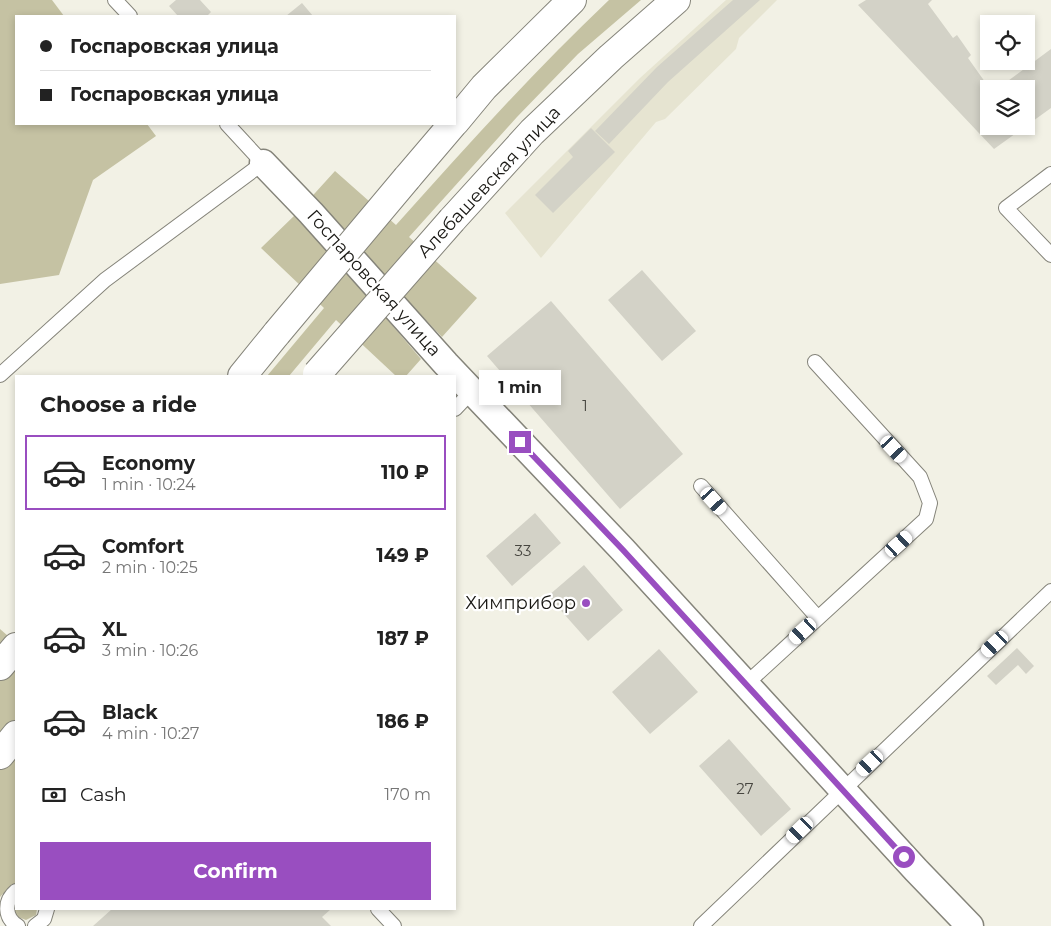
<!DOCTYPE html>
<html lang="en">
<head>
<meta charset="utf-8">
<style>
  :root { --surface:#fff; --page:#f2f2f2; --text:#222; --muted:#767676; --line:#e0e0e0; --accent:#994ec0 }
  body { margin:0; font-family:Montserrat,sans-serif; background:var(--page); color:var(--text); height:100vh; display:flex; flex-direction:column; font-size:19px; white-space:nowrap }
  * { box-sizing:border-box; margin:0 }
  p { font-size:16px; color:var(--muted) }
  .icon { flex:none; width:28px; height:28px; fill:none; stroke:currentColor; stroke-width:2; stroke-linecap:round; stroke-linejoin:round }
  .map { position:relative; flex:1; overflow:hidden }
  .panel { position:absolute; left:15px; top:375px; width:441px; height:535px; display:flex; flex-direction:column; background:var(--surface); border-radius:0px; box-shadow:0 2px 8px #0003 }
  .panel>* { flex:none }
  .banner { position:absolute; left:15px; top:15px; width:441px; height:110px; border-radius:0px; box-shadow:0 2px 8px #0003; display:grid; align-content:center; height:110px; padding:0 25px; background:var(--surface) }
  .controls { position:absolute; left:980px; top:15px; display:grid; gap:10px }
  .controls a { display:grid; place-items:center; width:55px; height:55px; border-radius:0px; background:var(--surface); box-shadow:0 2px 8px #0003; font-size:25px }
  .end { position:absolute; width:22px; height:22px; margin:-11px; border:6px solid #994ec0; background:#fff; box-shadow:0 0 0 2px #fff }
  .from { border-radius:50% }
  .bubble { position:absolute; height:35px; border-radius:0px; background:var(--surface); box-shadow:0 2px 8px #0003; font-size:16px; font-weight:700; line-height:35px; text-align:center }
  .car { position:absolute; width:15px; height:30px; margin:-15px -8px; border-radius:6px; box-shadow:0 0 4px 1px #0007; background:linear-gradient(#fff 24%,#345 0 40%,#fff 0 76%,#345 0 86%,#fff 0) }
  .banner b { display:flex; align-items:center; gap:18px; height:48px; font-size:19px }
  .banner b+b { border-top:1px solid var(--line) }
  .banner i { width:12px; height:12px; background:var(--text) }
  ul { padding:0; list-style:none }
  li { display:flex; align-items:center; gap:15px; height:75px; margin:0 10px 8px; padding:0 15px; border:2px solid transparent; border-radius:0px }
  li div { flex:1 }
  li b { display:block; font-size:19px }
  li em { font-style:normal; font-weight:700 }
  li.on { border-color:var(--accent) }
  li>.icon { width:45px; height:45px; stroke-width:1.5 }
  h2 { padding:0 25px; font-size:22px; line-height:60px }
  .pay { display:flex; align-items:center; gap:12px; height:55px; padding:0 25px; font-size:19px }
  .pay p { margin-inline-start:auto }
  .primary-button { display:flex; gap:10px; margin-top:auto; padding:10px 25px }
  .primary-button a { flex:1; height:58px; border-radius:0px; background:var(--accent); color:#fff; font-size:20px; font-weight:700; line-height:58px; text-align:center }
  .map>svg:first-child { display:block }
</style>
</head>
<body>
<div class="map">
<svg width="1051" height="926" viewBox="0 0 1051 926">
  <rect width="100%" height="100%" fill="#f2f1e5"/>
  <!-- built -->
  <path fill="#e6e4d1" d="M 726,0 L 777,0 L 739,38 L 736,49 L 665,119 L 656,122 L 541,258 L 505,213 L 640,78 Z"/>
  <!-- green -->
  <path fill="#c5c2a3" d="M 0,0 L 52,0 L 64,16 L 16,16 L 16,124 L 147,124 L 156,136 L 93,180 L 59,275 L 0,284 Z
    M 609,0 L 641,0 L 578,54 L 517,117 L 409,237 L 477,298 L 442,337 L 379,271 L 362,290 L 421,359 L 406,376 L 396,376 L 336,320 L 289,376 L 267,376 L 324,308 L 261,248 L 296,214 L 335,171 L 396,225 C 465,148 534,71 609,0 Z
    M 0,629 L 16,643 L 16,884 L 12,884 L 0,897 Z
    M 16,901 L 16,909 L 37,909 L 36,915 L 26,920 L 18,917 L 14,911 Z"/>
  <!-- building -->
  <path fill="#d3d2c7" d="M 176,0 L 200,0 L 211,12 L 207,16 L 178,16 L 169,6 Z
    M 733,0 L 760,0 L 668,82 L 609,144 L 595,131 L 657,67 Z
    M 866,0 L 932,0 L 928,4 L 953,38 L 957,35 L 971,55 L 968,58 L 990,89 L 989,89 L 989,126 L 1026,126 L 994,149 L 858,5 Z
    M 302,3 L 313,16 L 286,16 Z
    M 1051,49 L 1051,108 L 1026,126 L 1026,89 L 997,89 Z
    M 591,128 L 615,152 L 553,213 L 535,195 L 573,157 L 568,151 Z
    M 642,270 L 696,331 L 662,361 L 608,300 Z
    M 551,301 L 683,454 L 620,509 L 487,356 Z
    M 535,513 L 561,543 L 512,586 L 486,556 Z
    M 584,565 L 623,610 L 588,641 L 548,596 Z
    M 1017,648 L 1034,666 L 1026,674 L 1018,665 L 996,685 L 987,676 Z
    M 659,649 L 698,692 L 650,734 L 612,692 Z
    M 729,739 L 791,809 L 761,836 L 699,766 Z
    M 112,909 L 331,909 L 322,917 L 331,926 L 93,926 Z"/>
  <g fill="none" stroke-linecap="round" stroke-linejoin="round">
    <!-- service casing -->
    <g stroke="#85847a" stroke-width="16">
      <path id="service" d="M 115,0 L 130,16
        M 1051,174 L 1006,208 L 1051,255
        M 0,375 L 105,280 L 263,163 L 227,124
        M 455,409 L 472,391
        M 701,486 L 818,618
        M 745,685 L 926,519 L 930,503 L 920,477 L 815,362
        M 16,891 C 4,901 4,918 18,926
        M 378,909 L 394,926
        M 35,926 L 44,919 L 47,909
        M 701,926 L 1051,591"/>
    </g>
    <!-- minor casing -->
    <g stroke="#85847a" stroke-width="29">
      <path id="minor" d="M 263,163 L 311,213 L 446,364 L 623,550 L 916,870 L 970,926"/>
    </g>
    <!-- primary casing -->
    <g stroke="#85847a" stroke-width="30">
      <path id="primary" d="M 455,122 L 484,87 L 572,0
        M 407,178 L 453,124
        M 452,220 L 532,132 L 611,57 L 676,0
        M 242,376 L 277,333
        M 0,666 L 16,647
        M 0,755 L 16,735"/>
    </g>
    <!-- service -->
    <use href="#service" stroke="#fff" stroke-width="14"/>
    <!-- minor -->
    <use href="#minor" stroke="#fff" stroke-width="26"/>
    <!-- primary -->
    <use href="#primary" stroke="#fff" stroke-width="28"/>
    <!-- primary-bridge casing -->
    <g stroke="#85847a" stroke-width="30" stroke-linecap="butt">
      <path id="primary-bridge" d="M 277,333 L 407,178
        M 317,374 L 452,220"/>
    </g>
    <!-- primary-bridge -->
    <use href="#primary-bridge" stroke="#fff" stroke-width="28"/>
  </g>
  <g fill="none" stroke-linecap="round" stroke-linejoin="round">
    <!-- route -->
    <path stroke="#994ec0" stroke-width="6" d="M 520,442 L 623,550 L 904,857"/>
  </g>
  <!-- markers -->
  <circle fill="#994ec0" stroke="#fff" stroke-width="2" cx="586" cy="603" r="5"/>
  <g text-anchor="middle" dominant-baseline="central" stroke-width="4.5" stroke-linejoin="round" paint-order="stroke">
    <!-- number labels -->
    <g font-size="15" fill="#474640">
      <text x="585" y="405">1</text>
      <text x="523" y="550">33</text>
      <text x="745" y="788">27</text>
    </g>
    <!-- street labels -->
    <g font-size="18" fill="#181713" stroke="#fff">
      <text transform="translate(489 182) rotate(-47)">Алебашевская улица</text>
      <text transform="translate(374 283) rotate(48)">Госпаровская улица</text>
    </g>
    <!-- poi labels -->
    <g font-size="18" fill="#181713" stroke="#fff" text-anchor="end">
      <text x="576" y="603">Химприбор</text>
    </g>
  </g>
</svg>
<div class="controls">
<a><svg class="icon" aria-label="locate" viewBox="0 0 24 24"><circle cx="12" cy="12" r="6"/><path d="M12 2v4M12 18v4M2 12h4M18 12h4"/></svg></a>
<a><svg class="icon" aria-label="layers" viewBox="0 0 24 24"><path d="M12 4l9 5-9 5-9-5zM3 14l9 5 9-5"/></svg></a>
</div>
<i class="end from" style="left:904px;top:857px"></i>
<i class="end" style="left:520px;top:442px"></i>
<div class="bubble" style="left:479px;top:370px;width:82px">1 min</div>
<i class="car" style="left:894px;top:449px;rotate:137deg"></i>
<i class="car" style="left:714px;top:501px;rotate:138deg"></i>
<i class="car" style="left:899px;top:544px;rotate:48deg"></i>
<i class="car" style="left:803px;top:631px;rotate:228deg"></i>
<i class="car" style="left:995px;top:644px;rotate:227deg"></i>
<i class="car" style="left:870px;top:763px;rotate:227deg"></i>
<i class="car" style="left:800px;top:830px;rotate:226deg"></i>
<div class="banner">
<b><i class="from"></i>Госпаровская улица</b>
<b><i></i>Госпаровская улица</b>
</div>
<section class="panel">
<h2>Choose a ride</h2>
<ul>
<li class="on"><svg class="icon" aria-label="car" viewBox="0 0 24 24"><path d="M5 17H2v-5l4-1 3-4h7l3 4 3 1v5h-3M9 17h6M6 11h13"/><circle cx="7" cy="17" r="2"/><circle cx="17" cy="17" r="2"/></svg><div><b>Economy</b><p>1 min · 10:24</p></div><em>110 ₽</em></li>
<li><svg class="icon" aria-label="car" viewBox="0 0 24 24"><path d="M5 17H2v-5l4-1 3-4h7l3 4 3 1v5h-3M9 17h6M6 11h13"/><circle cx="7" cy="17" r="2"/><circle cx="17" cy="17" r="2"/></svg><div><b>Comfort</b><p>2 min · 10:25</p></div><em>149 ₽</em></li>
<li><svg class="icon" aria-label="car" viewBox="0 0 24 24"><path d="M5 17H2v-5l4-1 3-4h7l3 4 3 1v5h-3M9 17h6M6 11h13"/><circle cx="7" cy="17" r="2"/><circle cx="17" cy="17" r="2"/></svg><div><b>XL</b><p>3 min · 10:26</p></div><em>187 ₽</em></li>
<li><svg class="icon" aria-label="car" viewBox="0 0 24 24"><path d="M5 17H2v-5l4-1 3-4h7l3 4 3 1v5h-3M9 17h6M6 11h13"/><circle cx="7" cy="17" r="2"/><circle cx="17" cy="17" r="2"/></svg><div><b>Black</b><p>4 min · 10:27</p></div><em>186 ₽</em></li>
</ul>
<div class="pay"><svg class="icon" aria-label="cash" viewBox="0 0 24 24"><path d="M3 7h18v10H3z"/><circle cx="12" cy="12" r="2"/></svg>Cash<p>170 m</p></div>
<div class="primary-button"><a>Confirm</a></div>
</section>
</div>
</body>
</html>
